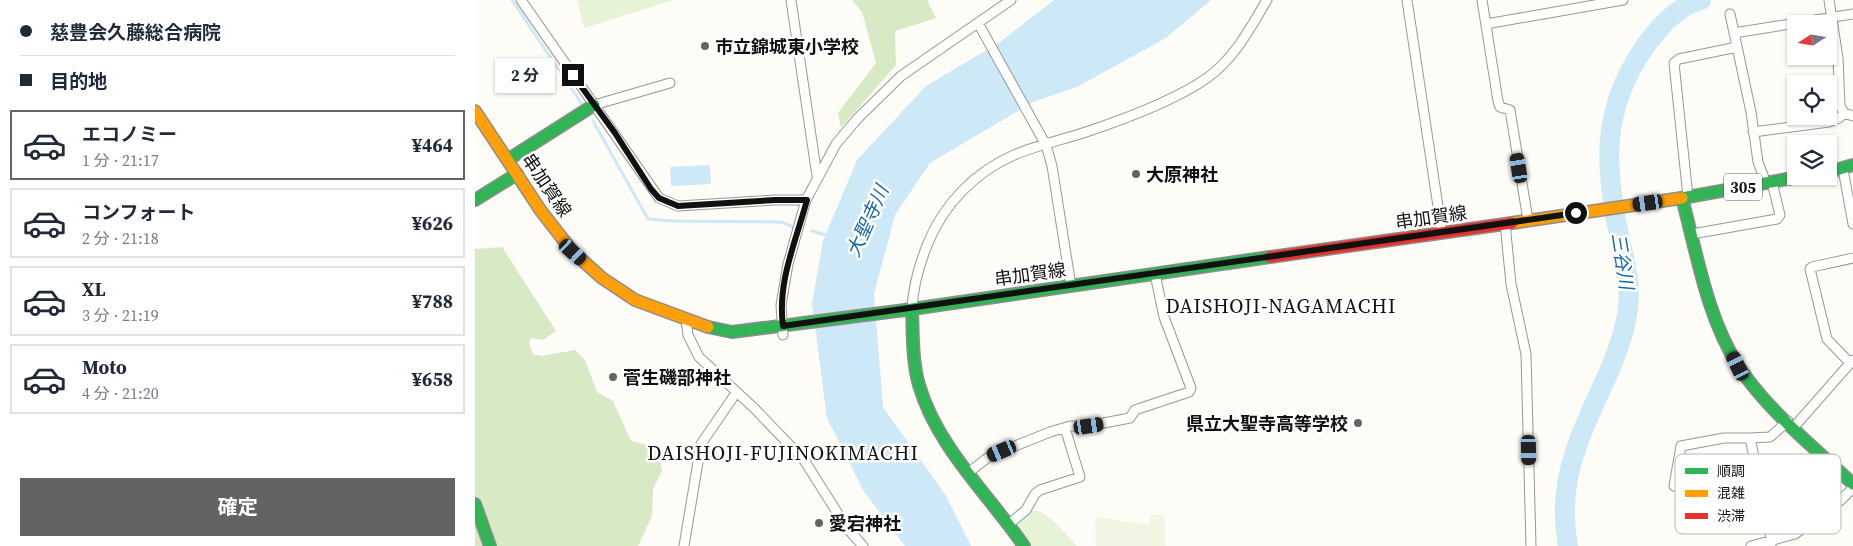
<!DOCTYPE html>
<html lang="ja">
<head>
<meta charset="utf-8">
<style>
  :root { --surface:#fff; --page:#f2f2f3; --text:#1f2937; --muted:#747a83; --line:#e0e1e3; --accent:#646362 }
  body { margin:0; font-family:"Source Serif 4","Noto Sans JP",serif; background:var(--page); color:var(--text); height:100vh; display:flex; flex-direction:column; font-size:19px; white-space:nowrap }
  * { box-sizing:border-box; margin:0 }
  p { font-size:16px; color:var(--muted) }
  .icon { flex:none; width:28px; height:28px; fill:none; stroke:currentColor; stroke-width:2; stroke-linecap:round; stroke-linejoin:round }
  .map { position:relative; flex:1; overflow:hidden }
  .sheet { display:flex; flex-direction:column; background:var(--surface); width:475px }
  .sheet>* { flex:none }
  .top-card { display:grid; align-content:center; height:110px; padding:0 20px; background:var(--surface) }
  .needle { width:32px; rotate:258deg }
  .buttons { position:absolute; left:1312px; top:15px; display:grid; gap:10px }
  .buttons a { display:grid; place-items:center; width:50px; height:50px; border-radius:0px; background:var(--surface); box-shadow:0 1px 4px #0004; font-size:25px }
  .end { position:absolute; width:22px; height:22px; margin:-11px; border:6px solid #111; background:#fff; box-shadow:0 0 0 2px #fff }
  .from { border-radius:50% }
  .bubble { position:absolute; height:35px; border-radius:0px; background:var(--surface); box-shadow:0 1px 4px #0004; font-size:16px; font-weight:700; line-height:35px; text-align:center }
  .car { position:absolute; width:15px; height:30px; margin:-15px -8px; border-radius:6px; box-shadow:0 0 4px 1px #0007; background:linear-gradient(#222 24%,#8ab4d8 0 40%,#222 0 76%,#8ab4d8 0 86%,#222 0) }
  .top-card b { display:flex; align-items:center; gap:18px; height:48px; font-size:19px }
  .top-card b+b { border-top:1px solid var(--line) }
  .top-card i { width:12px; height:12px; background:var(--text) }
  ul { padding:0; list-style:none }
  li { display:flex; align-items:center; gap:15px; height:70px; margin:0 10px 8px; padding:0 10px; border:2px solid var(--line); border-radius:0px }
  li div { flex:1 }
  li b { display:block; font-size:19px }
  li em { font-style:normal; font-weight:700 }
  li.on { border-color:var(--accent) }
  li>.icon { width:45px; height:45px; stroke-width:1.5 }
  .button { display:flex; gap:10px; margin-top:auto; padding:10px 20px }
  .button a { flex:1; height:58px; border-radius:0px; background:var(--accent); color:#fff; font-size:20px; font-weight:700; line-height:58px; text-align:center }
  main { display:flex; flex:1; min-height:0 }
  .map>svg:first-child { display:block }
</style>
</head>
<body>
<main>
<section class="sheet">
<div class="top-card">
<b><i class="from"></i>慈豊会久藤総合病院</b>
<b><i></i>目的地</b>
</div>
<ul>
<li class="on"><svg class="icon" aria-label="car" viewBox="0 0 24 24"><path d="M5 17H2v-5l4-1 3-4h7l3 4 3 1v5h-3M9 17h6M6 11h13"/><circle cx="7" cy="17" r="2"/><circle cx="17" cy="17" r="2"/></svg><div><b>エコノミー</b><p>1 分 · 21:17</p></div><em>¥464</em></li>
<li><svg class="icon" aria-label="car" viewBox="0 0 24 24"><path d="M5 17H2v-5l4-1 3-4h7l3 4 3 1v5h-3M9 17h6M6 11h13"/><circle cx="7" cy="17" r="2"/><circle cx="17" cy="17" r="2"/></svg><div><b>コンフォート</b><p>2 分 · 21:18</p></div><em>¥626</em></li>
<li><svg class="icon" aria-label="car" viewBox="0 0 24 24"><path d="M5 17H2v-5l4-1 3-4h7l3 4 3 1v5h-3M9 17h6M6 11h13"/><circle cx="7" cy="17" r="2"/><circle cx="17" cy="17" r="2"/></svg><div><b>XL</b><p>3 分 · 21:19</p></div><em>¥788</em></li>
<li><svg class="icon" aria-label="car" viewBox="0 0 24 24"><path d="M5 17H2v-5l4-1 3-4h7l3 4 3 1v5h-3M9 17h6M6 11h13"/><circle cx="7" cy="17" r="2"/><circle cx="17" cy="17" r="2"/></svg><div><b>Moto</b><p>4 分 · 21:20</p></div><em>¥658</em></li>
</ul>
<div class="button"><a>確定</a></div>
</section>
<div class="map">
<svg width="1378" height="546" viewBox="0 0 1378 546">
  <rect width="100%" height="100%" fill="#fdfcf7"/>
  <!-- green -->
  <path fill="#e7f3d7" d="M 102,0 L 199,0 L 109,28 Z
    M 555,510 C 573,509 590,534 602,546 L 556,546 L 541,523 Z"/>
  <!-- forest -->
  <path fill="#d8eac5" d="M 377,0 L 452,0 L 461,18 L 420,31 L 421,65 L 366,128 L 363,113 L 401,63 L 387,12 Z
    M 27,247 L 81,331 L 68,340 L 56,338 L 54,343 L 58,354 L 66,356 L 100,350 L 110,360 L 122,392 L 138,401 L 156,441 L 182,447 L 187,471 L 178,489 L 177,516 L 163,546 L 0,546 L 0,249 Z"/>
  <!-- pitch -->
  <path fill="#f0f6e1" d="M 689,514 L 690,546 L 621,546 L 620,517 L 675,525 L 675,515 Z"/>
  <!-- water -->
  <path fill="#cde8f7" d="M 579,0 L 736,0 L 691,38 L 602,87 L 558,102 L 455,163 L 420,215 L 399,294 L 408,407 L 471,496 L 496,546 L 430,546 L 388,490 L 352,418 L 337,303 L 348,241 L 382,160 L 451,86 L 525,42 Z
    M 235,165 L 236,184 L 196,186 L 195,167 Z"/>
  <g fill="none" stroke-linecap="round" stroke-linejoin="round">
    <!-- stream -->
    <path stroke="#cde8f7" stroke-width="3" d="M 37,0 L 106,103
      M 118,121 L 173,219 L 199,221 L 306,222 L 321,228
      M 337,231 L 354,236"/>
    <!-- river -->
    <path stroke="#cde8f7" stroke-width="20" d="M 1093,546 C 1087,514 1090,480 1101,449 C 1116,403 1144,362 1152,315 C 1157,288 1151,266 1145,240 C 1130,168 1125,112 1169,48 C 1183,28 1202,6 1226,0"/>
    <!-- street casing -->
    <g stroke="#979795" stroke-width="11">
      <path id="street" d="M 46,0 L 184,198 L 203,206 L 300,200 L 331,200
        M 316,0 L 342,176
        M 932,0 L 967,233
        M 1007,0 L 1023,101 L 1025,107 L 1035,110 L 1053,220
        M 1354,0 L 1363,58 L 1365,106 L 1369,113
        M 1255,14 L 1276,112 L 1283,162 L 1291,183
        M 503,23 L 571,145 L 577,166 L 596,286
        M 1011,24 L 1148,0
        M 1259,33 L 1378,14
        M 119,105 L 195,83
        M 1278,132 L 1354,122 L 1364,118 L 1369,113 L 1378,116
        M 1368,169 L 1378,224
        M 1213,197 L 1199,63 L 1204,59 L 1262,47
        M 1030,223 L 1036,284 L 1051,354 L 1056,546
        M 1217,234 L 1302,219 L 1305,215 L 1297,182
        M 437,309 C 438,285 444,265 453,243 C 469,204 500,172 539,155 C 562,145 587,140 611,132 C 650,119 699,101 732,78 C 760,58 775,28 792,0
        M 211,320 L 213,335 L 224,357 L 279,408 L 329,460 L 372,528 L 388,546
        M 308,335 L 306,305 L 313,264 L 331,200 L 361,144 L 383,118 L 426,76 L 536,0
        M 1375,363 L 1352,339 L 1335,269 L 1337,267 L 1378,258
        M 1319,427 L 1378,360
        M 494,472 L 515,456 L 575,432 L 595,426 L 613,426 L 655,418 L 660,410 L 714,392 L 716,388 L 689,317 L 680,274
        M 1199,486 L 1206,446 L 1249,438 L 1275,438
        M 534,524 L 551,510 L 560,494 L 565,490 L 605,477 L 590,428
        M 1297,542 L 1275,438 L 1295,437 L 1313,421
        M 209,546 L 226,444 L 261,393
        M 1276,546 L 1320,534 L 1366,500 L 1378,488"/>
    </g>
    <!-- fast casing -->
    <g stroke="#8e8d8b" stroke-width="14">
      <path id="fast" d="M 34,159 L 119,105
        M 1354,172 L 1378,165
        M 1329,176 L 1207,198 C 1222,254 1232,318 1264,367 C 1294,412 1339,447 1378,484
        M 0,200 L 42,174
        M 437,309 C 438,334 437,361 444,385 C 462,447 514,495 549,546
        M 233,327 L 257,332 L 430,310 L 795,257
        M 0,504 L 15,546"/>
    </g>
    <!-- slow casing -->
    <g stroke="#8e8d8b" stroke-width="14">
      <path id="slow" d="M 0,111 L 66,211 L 98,252 L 127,278 L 160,300 L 233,327
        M 1037,223 L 1207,198"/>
    </g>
    <!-- jam casing -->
    <g stroke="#8e8d8b" stroke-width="14">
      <path id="jam" d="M 795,257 L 1037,223"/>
    </g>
    <!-- street -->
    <use href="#street" stroke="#fffffe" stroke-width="9"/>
    <!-- fast -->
    <use href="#fast" stroke="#30b455" stroke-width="11"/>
    <!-- slow -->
    <use href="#slow" stroke="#ff9f0a" stroke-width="11"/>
    <!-- jam -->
    <use href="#jam" stroke="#e5322d" stroke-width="11"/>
  </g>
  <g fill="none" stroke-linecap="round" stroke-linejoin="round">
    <!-- route -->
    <path stroke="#111" stroke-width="6" d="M 98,75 L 140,133 L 176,189 L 184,198 L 203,206 L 300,200 L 332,200 C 321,241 302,282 308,326 L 1101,213"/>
  </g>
  <!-- markers -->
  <g fill="#646362" stroke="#fff" stroke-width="2">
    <circle cx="230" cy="46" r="5"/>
    <circle cx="661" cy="174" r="5"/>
    <circle cx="138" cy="377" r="5"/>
    <circle cx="883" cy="423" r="5"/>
    <circle cx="344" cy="523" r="5"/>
  </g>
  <g text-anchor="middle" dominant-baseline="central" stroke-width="5" stroke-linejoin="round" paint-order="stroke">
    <!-- shield labels -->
    <rect fill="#fff" stroke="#585858" stroke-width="1" x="1249" y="173.5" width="38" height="27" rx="4"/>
    <g font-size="16" font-weight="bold" fill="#111">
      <text x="1268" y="187">305</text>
    </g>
    <!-- poi labels -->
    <g font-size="18" font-weight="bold" fill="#111" stroke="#fff" text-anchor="start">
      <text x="240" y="46">市立錦城東小学校</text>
      <text x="671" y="174">大原神社</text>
      <text x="148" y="377">菅生磯部神社</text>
      <text x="873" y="423" text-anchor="end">県立大聖寺高等学校</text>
      <text x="354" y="523">愛宕神社</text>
    </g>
    <!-- street labels -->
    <g font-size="18" fill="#111" stroke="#fff">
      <text transform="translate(72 185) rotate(56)">串加賀線</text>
      <text transform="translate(956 217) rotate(-8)">串加賀線</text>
      <text transform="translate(555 274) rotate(-8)">串加賀線</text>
    </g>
    <!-- water labels -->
    <g font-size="19" font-style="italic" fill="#1768a6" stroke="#fff">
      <text transform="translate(392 221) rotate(-66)">大聖寺川</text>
      <text transform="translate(1148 261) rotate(81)">三谷川</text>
    </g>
    <!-- quarter labels -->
    <g font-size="20" letter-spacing="1" fill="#111" stroke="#fff">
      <text x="806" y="306">DAISHOJI-NAGAMACHI</text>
      <text x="308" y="453">DAISHOJI-FUJINOKIMACHI</text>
    </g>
  </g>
  <!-- legend -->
  <rect x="1200" y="454" width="166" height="80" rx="8" fill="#fff" stroke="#b8b8b8" stroke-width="1"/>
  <rect x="1210" y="468" width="23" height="6" fill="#30b455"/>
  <rect x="1210" y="490" width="23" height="7" fill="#ff9f0a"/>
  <rect x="1210" y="513" width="23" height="6" fill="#e5322d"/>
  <g font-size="14" fill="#111">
    <text x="1242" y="476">順調</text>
    <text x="1242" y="498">混雑</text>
    <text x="1242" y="521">渋滞</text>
  </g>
</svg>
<div class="buttons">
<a><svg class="needle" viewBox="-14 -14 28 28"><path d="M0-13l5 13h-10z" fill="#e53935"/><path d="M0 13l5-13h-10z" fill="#747a83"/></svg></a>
<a><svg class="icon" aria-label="locate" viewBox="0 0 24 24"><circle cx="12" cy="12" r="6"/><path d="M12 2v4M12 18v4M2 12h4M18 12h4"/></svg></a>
<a><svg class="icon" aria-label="layers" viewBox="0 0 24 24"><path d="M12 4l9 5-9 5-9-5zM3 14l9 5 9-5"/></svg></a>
</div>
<i class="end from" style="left:1101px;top:213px"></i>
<i class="end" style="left:98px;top:75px"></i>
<div class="bubble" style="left:20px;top:58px;width:60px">2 分</div>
<i class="car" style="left:1044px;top:168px;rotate:351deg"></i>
<i class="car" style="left:1173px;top:203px;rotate:262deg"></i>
<i class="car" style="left:98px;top:252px;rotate:132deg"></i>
<i class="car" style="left:1263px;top:366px;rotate:334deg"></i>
<i class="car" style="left:614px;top:426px;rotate:81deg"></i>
<i class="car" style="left:1054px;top:450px;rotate:179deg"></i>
<i class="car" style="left:527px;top:451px;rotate:247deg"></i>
</div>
</main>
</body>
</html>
